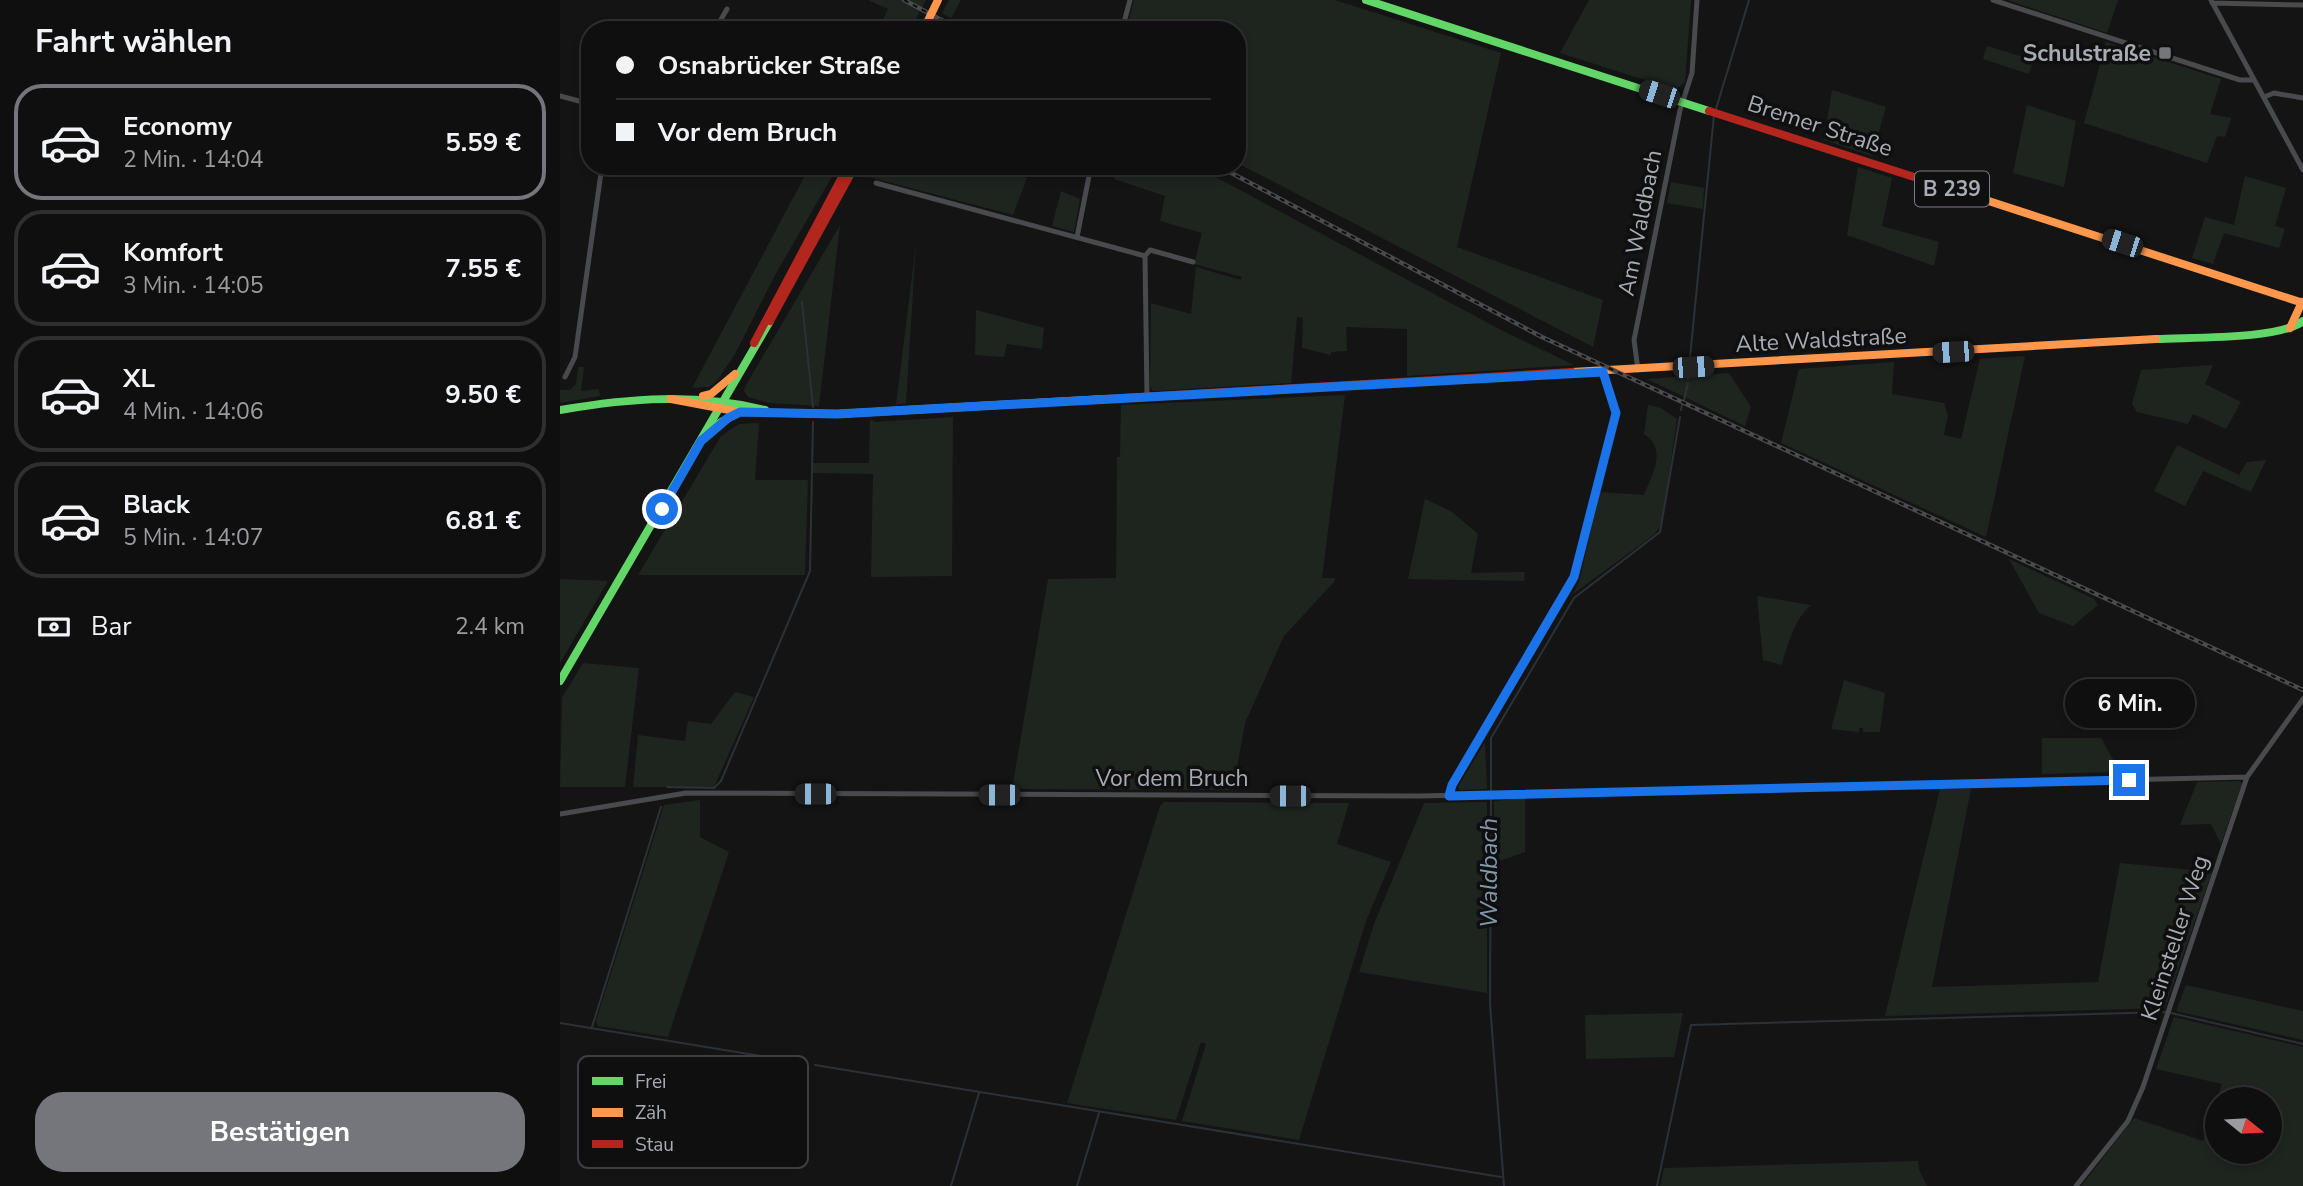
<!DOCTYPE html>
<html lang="de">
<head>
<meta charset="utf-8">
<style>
  :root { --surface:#0f0f10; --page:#181819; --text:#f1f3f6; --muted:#9b9c9f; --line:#2f2f30; --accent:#74767c }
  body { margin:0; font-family:"Nunito Sans",sans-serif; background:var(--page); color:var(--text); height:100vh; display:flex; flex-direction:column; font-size:26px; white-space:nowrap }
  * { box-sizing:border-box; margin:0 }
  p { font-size:23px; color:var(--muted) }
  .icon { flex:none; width:38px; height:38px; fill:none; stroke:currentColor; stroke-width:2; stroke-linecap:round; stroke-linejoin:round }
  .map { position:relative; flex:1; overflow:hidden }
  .drawer { display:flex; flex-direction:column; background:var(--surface); width:560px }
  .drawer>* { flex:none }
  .top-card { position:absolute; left:21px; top:21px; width:665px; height:154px; border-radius:28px; box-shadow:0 4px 10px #0003,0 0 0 2px var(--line); display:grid; align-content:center; height:154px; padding:0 35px; background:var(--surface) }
  .needle { width:46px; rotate:108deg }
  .fabs { position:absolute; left:1645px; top:1087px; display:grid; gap:14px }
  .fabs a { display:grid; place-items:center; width:77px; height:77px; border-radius:50%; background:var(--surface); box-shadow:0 4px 10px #0003,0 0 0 2px var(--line); font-size:35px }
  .end { position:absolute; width:32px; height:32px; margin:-16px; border:9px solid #1a73e8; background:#fff; box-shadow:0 0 0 4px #fff }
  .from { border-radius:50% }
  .bubble { position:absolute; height:49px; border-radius:24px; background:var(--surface); box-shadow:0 4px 10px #0003,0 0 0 2px var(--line); font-size:23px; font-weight:700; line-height:49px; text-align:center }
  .car { position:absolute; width:21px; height:42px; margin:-21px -10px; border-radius:9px; box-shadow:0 0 5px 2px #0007; background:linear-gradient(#222 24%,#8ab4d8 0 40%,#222 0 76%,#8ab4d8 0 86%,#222 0) }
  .top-card b { display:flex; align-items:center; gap:24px; height:66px; font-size:26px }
  .top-card b+b { border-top:2px solid var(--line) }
  .top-card i { width:18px; height:18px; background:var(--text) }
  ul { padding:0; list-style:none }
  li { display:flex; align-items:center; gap:21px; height:116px; margin:0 14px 10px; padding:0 21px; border:4px solid var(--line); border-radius:28px }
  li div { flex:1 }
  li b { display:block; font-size:26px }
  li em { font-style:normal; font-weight:700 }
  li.current { border-color:var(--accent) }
  li>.icon { width:63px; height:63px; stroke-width:1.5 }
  h2 { padding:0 35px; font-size:32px; line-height:84px }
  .pay { display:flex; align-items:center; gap:18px; height:77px; padding:0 35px; font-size:26px }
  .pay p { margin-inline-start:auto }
  .action { display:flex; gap:14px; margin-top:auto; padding:14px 35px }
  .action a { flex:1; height:80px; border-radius:28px; background:var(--accent); color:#fff; font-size:28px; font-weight:700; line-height:80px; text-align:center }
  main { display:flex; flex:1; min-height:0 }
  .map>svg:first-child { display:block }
</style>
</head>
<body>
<main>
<section class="drawer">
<h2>Fahrt wählen</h2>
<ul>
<li class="current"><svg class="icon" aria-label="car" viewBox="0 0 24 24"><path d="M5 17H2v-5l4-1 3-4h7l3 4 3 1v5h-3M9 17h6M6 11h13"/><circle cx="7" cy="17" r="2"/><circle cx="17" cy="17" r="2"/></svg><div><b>Economy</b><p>2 Min. · 14:04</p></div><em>5.59 €</em></li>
<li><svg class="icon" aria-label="car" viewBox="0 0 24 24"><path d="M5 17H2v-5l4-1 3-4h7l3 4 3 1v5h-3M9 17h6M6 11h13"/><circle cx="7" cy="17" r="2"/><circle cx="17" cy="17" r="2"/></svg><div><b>Komfort</b><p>3 Min. · 14:05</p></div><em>7.55 €</em></li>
<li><svg class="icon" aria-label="car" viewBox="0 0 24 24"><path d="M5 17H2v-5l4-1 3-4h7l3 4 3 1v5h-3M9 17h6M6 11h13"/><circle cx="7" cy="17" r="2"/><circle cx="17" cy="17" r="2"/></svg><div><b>XL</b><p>4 Min. · 14:06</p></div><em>9.50 €</em></li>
<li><svg class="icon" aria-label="car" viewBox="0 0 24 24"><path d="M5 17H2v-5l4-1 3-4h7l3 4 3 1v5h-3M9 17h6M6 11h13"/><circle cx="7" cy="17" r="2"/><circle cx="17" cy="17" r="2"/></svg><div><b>Black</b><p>5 Min. · 14:07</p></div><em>6.81 €</em></li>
</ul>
<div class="pay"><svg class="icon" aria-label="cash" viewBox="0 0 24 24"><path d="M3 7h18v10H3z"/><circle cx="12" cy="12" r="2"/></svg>Bar<p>2.4 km</p></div>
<div class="action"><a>Bestätigen</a></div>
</section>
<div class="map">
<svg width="1743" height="1186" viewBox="0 0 1743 1186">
  <rect width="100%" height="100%" fill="#141415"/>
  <!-- green -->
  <path fill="#1e251f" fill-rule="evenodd" d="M 308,0 L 366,0 L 350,30 L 318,30 L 328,9 Z
    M 389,0 L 401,0 L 391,18 L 382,13 Z
    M 574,0 L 775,0 L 941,53 L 897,247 L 1043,300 L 1033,347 L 677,163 L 677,30 L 566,30 Z
    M 1029,0 L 1131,0 L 1125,82 L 1116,90 L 1000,53 Z
    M 1447,0 L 1558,0 L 1547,33 Z
    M 1485,23 L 1469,74 L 1423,59 L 1427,46 L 1473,60 Z
    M 1546,42 L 1661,79 L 1650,114 L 1671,118 L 1665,137 L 1657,136 L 1647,163 L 1524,123 Z
    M 1272,90 L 1326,107 L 1312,156 L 1264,140 Z
    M 1467,105 L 1516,121 L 1504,187 L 1453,173 Z
    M 250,166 L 278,166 L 214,277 L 175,354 L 157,381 L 149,387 L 132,388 Z
    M 310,166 L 436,166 L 467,178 L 453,215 L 305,176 Z
    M 557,166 L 580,170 L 583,166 L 635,166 L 943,331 L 1014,365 L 847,376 L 847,329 L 786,327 L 787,351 L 771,352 L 771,355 L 742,348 L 743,318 L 737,317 L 731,383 L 593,391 L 590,387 L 591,303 L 631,314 L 636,267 L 681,280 L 682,277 L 634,264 L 642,233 L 600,221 L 605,196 L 554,179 Z
    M 1298,167 L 1332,178 L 1322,226 L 1379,242 L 1374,266 L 1287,235 Z
    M 1685,176 L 1726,188 L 1715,226 L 1725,229 L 1719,248 L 1664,233 L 1653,264 L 1632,258 L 1645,217 L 1674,225 Z
    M 1111,182 L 1144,188 L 1143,209 L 1107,203 Z
    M 501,191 L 520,199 L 514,232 L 492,226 Z
    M 280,225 L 259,406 L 209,403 L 188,397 L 184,391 L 186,385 Z
    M 356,244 L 346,403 L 336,405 Z
    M 416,310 L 484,328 L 482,349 L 447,344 L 444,357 L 415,355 Z
    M 1465,356 L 1426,537 L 1221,443 L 1239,369 L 1334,362 L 1332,394 L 1384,403 L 1388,416 L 1384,435 L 1401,439 L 1420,359 Z
    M 1653,365 L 1645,384 L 1681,402 L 1666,429 L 1633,414 L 1628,424 L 1577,412 L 1572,404 L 1581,370 Z
    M 18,367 L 24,367 L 21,391 L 39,389 L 40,396 L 0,403 L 0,390 L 10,390 L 16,384 Z
    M 1169,373 L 1191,407 L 1185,426 L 1087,379 Z
    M 785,395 L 762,578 L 775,578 L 774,582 L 724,636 L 685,723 L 673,790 L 452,789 L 488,579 L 556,578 L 557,457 L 560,457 L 561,405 Z
    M 1088,405 L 1101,408 L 1117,419 L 1102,523 L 1095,534 L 1013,594 L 1019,582 L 1040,492 L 1084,495 C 1092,474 1108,449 1084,434 Z
    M 393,417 L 392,576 L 311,577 L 313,474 L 253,473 L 253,463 L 309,463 L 310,419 L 315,422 Z
    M 199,423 L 195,480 L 248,480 L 245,575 L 78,575 L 161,436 L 179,424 Z
    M 1617,445 L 1679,475 L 1687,462 L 1706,460 L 1691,492 L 1643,471 L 1625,506 L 1594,491 Z
    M 865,499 L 891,511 L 918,534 L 911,573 L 965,572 L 964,581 L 848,579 Z
    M 1449,559 L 1534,599 L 1538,605 L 1513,626 L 1479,613 Z
    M 0,579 L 48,581 L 0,663 Z
    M 1197,596 L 1251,605 C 1234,620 1228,643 1222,665 L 1203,660 Z
    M 23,663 L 79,668 L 65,787 L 0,787 L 2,698 Z
    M 1284,680 L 1325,693 L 1320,732 L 1303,732 L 1303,728 L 1299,728 L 1299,732 L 1271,729 Z
    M 175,692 L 194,697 L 154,787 L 73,787 L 78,735 L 125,741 L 128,721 L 151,724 Z
    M 1482,738 L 1541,738 L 1560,772 L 1482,774 Z
    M 925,742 L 927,789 L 900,790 L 898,787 Z
    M 1680,781 L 1682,784 L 1661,844 L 1651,824 L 1620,825 L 1637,782 Z
    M 1380,789 L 1411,789 L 1372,987 L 1538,982 L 1560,863 L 1652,872 L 1605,1008 L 1325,1016 Z
    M 965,798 L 965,852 L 934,863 L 934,801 Z
    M 140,800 L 140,837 L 169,852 L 108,1037 L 38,1026 L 36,1021 L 104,805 Z
    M 604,802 L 789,803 L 777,844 L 831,862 L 806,921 L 739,1140 L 622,1121 L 646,1044 L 641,1042 L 616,1120 L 507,1103 L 600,806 Z
    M 927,802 L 927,993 L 799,972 L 814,924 L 864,803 Z
    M 1626,985 L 1743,1011 L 1743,1040 L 1616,1011 Z
    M 1123,1013 L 1114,1057 L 1026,1059 L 1025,1015 Z
    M 1614,1017 L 1743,1047 L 1743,1186 L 1521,1186 L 1574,1118 L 1643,1141 L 1662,1084 L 1596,1069 ZM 1657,1099 L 1710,1099 L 1710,1152 L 1657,1152 Z
    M 1358,1161 L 1359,1169 L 1367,1186 L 1100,1186 L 1104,1168 Z"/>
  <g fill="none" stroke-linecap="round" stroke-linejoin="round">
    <!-- stream -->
    <path stroke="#2c3137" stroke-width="2" d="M 1156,109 L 1189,0
      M 242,302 L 253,407
      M 1130,357 L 1154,115
      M 1128,379 L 1128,375
      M 1124,400 L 1128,383
      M 1121,410 L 1122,405
      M 107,787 L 154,788 L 161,781 L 250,571 L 253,422
      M 931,792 L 931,738 L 1014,598 L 1100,532 L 1120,417
      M 931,798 L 930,1004 L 944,1186
      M 1611,1013 L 1743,1044
      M 0,1023 L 244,1063
      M 32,1027 L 101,807
      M 255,1065 L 941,1177
      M 391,1186 L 419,1093
      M 517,1186 L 539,1113
      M 1097,1186 L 1131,1025 L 1606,1012"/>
    <!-- street -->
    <path stroke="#494a4d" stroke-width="5" d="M 1433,0 L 1680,80 L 1694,80
      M 1651,0 L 1743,170
      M 1652,3 L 1743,5
      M 155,30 L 167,9
      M 562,30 L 570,0
      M 0,96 L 30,104
      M 1704,97 L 1714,93 L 1743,98
      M 316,183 L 585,256 L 590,250 L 633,262
      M 517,237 L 531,166
      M 585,256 L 587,397
      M 1078,370 L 1074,340 L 1120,110 L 1132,73 L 1137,0
      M 5,377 L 15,357 L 42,166
      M 889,796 L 892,785 L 1014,577 L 1056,413 L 1043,372
      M 0,814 L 126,793 L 860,796 L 1687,777
      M 1516,1186 L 1568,1121 L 1583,1087 L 1687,777 L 1743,699"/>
    <!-- fast -->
    <path stroke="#63d668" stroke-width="8" d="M 806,0 L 1149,111
      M 1596,339 C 1630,337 1719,340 1743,321
      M 0,410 C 70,398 136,393 205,410
      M 148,434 L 161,422 L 180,412
      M 0,681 L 210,321"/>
    <!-- slow -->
    <path stroke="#ff974d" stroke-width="8" d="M 1407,194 L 1743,303
      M 1730,328 L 1742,302
      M 1012,372 L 1596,339
      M 143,396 L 151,394 L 175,374
      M 111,399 L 180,412 L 277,414 L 545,399"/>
    <!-- jam -->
    <path stroke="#b3261e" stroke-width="8" d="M 1149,111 L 1407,194
      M 210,321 L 295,166
      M 194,343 L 288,166
      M 545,399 L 1012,372"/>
    <!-- rail casing -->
    <g stroke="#4a4b4d" stroke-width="4.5">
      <path id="rail" d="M 344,0 L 400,30
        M 658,166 L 982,337 L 1743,690"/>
    </g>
    <!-- rail -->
    <use href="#rail" stroke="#0f0f10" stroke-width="2" stroke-dasharray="5" stroke-linecap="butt"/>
    <!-- slow-bridge -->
    <path stroke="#ff974d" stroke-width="8" d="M 364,29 L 378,0"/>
  </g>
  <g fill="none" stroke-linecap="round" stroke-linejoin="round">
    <!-- route -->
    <path stroke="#1a73e8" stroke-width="9" d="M 102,509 L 141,441 L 168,418 L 180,412 L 277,414 L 1043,372 L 1056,413 L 1014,577 L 892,785 L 889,796 L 1569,780"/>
  </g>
  <!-- markers -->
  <rect fill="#74767c" stroke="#0f0f10" stroke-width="2.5" x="1598" y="46" width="14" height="14" rx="3.5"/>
  <g text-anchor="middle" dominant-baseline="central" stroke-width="7" stroke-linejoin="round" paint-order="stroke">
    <!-- shield labels -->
    <rect fill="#0f0f10" stroke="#797c83" stroke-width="2" x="1355" y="171.5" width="74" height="35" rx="5"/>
    <g font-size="21" font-weight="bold" fill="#a7abb4">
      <text x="1392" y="189">B 239</text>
    </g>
    <!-- poi labels -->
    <g font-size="23" font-weight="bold" fill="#a7abb4" stroke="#0f0f10" text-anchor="end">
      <text x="1591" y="53">Schulstraße</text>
    </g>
    <!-- street labels -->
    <g font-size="23" fill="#a7abb4" stroke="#0f0f10">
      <text transform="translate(1260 126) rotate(18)">Bremer Straße</text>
      <text transform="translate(1080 223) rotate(-79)">Am Waldbach</text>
      <text transform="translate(1261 340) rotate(-3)">Alte Waldstraße</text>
      <text x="612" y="778">Vor dem Bruch</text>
      <text transform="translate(1615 938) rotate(-72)">Kleinsteller Weg</text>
    </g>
    <!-- water labels -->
    <g font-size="24" font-style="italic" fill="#8197ac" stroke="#0f0f10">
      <text transform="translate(929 873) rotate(-90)">Waldbach</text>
    </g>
  </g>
  <!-- legend -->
  <rect x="18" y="1056" width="230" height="112" rx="10" fill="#0f0f10" stroke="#3d3e41" stroke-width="2"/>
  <rect x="32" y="1077" width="31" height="8" fill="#63d668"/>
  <rect x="32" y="1108" width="31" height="9" fill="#ff974d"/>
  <rect x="32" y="1140" width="31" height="8" fill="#b3261e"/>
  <g font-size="19" fill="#a7abb4">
    <text x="75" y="1088">Frei</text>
    <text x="75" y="1119">Zäh</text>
    <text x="75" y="1151">Stau</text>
  </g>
</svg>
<div class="fabs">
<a><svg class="needle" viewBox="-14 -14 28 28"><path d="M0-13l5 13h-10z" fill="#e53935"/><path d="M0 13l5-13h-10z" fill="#9b9c9f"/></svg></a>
</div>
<i class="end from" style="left:102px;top:509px"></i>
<i class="end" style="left:1569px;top:780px"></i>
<div class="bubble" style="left:1505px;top:679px;width:130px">6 Min.</div>
<i class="car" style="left:1099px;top:94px;rotate:288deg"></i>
<i class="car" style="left:1562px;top:243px;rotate:288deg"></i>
<i class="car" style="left:1393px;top:352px;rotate:267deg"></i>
<i class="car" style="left:1133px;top:367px;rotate:87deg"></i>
<i class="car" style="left:255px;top:794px;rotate:270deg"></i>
<i class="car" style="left:439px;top:795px;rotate:270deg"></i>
<i class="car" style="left:730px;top:796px;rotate:270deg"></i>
<div class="top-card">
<b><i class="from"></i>Osnabrücker Straße</b>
<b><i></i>Vor dem Bruch</b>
</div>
</div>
</main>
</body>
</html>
